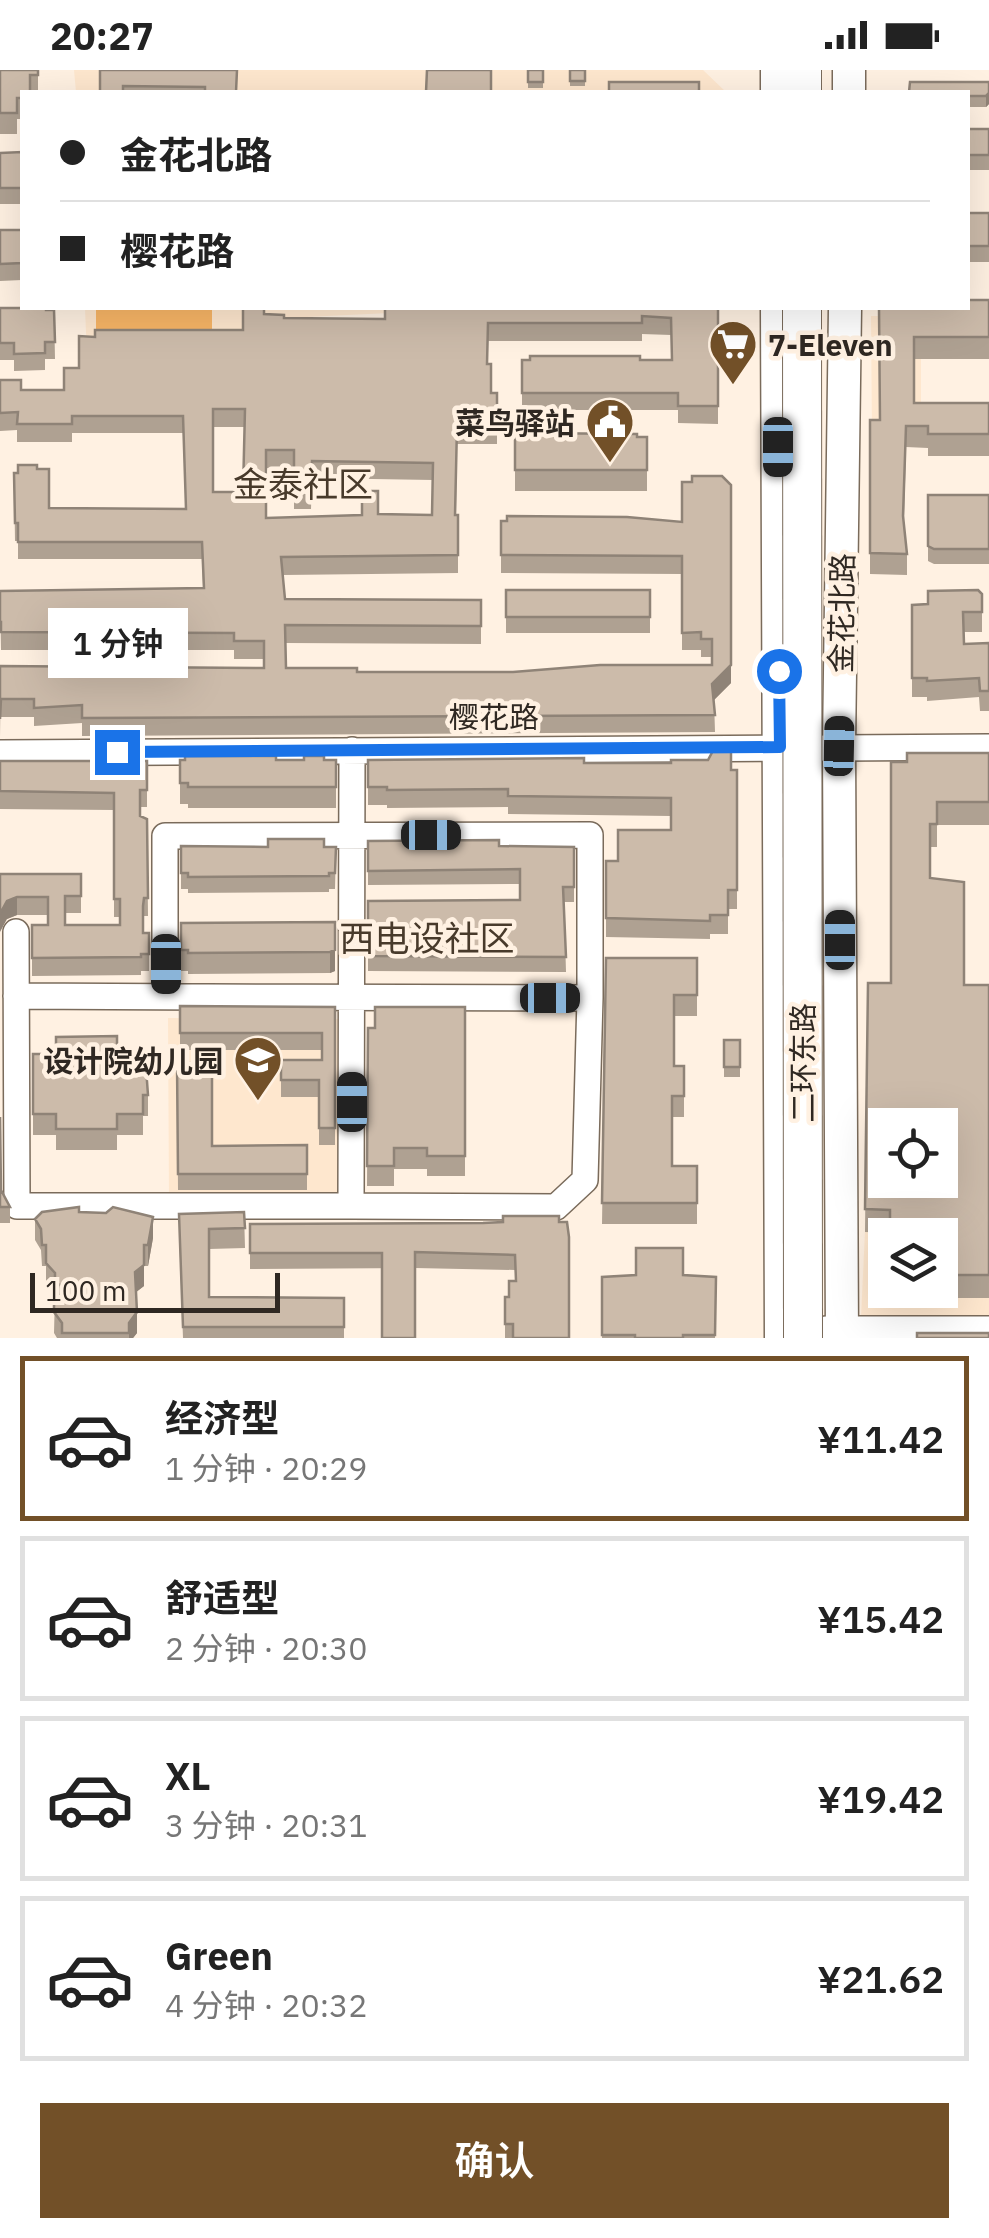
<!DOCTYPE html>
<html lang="zh">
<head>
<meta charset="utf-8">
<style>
  :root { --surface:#fff; --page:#f2f2f2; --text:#222; --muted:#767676; --line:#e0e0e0; --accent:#725028 }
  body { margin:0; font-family:"IBM Plex Sans","Noto Sans SC",sans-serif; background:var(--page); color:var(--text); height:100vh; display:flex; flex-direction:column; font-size:38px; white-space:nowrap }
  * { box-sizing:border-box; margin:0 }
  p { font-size:32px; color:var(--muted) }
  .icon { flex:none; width:55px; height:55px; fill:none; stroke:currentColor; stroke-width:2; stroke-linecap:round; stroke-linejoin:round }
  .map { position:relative; height:1268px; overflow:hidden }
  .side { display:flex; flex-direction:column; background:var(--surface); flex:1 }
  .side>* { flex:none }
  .guide { position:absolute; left:20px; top:20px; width:950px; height:220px; border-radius:0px; box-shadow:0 10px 40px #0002; display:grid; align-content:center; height:220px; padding:0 40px; background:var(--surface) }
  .tools { position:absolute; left:868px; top:1038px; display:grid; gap:20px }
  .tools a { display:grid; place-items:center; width:90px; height:90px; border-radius:0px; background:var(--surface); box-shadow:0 10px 40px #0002; font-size:50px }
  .scale { position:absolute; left:30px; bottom:25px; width:250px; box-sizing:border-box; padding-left:10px; border:5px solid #2f2822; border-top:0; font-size:28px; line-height:35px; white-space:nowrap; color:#2f2822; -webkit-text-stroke:8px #fff1e2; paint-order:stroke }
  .end { position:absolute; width:45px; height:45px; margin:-22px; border:12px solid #1a73e8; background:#fff; box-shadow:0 0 0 5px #fff }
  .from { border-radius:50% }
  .bubble { position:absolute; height:70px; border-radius:0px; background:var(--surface); box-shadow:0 10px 40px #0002; font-size:32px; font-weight:600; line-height:70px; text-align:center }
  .car { position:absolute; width:30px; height:60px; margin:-30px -15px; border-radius:12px; box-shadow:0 0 8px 2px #0007; background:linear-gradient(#222 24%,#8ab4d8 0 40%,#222 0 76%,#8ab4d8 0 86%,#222 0) }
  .guide b { display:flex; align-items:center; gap:35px; height:95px; font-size:38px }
  .guide b+b { border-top:2px solid var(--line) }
  .guide i { width:25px; height:25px; background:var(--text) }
  ul { padding:18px 0 0; list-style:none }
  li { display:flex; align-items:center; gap:30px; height:165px; margin:0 20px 15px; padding:0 20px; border:5px solid var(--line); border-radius:0px }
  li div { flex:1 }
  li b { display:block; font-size:38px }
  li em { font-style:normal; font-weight:600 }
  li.selected { border-color:var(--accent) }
  li>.icon { width:90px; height:90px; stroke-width:1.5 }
  .button { display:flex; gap:20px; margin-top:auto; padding:20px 40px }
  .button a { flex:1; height:115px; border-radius:0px; background:var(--accent); color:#fff; font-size:40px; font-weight:600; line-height:115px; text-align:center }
  .status { display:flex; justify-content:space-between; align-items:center; height:70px; padding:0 50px; background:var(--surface); direction:ltr }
  .status svg { height:28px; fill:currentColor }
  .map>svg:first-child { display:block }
</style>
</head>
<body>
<div class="status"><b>20:27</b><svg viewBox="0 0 49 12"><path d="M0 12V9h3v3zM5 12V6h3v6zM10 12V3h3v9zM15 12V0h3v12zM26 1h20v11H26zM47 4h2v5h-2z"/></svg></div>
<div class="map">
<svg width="989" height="1268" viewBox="0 0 989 1268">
  <rect width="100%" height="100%" fill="#fff1e2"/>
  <!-- built -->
  <path fill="#fee7ce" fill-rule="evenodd" d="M 74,0 L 703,0 L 726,22 L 76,22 Z
    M 85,238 L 493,238 L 243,250 L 241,308 L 88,311 Z
    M 871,246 L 921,246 L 921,371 L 872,371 Z
    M 168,948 L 347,949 L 347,1117 L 327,1128 L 169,1131 Z
    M 865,1162 L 989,1165 L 989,1247 L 861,1247 ZM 885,1165 L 940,1165 L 940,1220 L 885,1220 Z"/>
  <!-- green -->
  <path fill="#f8b566" d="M 96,238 L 212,238 L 212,273 L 96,274 Z"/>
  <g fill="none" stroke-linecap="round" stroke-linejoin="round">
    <!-- minor casing -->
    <g stroke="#7a6b5b" stroke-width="28">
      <path id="minor" d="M 0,683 L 989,677
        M 16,862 L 17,1136 L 351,1136 L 352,680
        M 16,926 C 207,927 399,928 590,928 L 590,765 L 165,766 L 165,927
        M 351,1136 L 556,1137 L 585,1110 L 590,928
        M 826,1259 L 989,1259"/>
    </g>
    <!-- major casing -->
    <g stroke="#7a6b5b" stroke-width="35">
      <path id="major" d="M 777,0 L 777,22
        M 849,22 L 849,0
        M 777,238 L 781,1268
        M 842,1268 L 839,676 L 845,238"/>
    </g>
    <!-- highway casing -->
    <g stroke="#7a6b5b" stroke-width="40">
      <path id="highway" d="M 802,0 L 802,22"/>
    </g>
    <!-- minor -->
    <use href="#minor" stroke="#fff" stroke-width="25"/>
    <!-- major -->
    <use href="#major" stroke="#fff" stroke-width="32"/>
    <!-- highway -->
    <use href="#highway" stroke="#fff" stroke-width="38"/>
    <!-- highway-bridge casing -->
    <g stroke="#7a6b5b" stroke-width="40" stroke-linecap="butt">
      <path id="highway-bridge" d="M 802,238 L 803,1268"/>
    </g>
    <!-- highway-bridge -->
    <use href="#highway-bridge" stroke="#fff" stroke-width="38"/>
  </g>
  <!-- wall -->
  <path fill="#afa192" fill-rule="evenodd" d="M 0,0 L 38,0 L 38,22 L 22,22 L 22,49 L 17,49 L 17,64 L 0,64 Z
    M 100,0 L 237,22 L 100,22 Z
    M 528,0 L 543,0 L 543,18 L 528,18 Z
    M 570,0 L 585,0 L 585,16 L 570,16 Z
    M 989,12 L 989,34 L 986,37 L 968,37 L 968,22 Z
    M 968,59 L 989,59 L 989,100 L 968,100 Z
    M 22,82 L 22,134 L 0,134 L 0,83 Z
    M 968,143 L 989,143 L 989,192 L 968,192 Z
    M 0,160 L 22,160 L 22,210 L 0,211 Z
    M 989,230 L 989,289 L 914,289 L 914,333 L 989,333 L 989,386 L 928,386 L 928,378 L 906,377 L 904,451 L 907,484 L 907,505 L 870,504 L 870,350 L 880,350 L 879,238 Z
    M 0,238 L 54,240 L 55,289 L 45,289 L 45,300 L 14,301 L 14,290 L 0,290 Z
    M 718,238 L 718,354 L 678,353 L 678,340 L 522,340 L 522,290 L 671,290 L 671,265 L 642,264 L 642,271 L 488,271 L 487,294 L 491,323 L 497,323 L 497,374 L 457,374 L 456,445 L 458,445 L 458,503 L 283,505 L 285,529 L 481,530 L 481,574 L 286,573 L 286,598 L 357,602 L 513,602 L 712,595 L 712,587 L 701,587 L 701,580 L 682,580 L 682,504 L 501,503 L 501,451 L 682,452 L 731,415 L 731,613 L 714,630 L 715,662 L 82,666 L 82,653 L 34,656 L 34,647 L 1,647 L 1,667 L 0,596 L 264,598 L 264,589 L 234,589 L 234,580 L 1,580 L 0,521 L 203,518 L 202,489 L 18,489 L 18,471 L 15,471 L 14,403 L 37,399 L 49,438 L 186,439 L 183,363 L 72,363 L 72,372 L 17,372 L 17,360 L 0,361 L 0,310 L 21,320 L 64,320 L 79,298 L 95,267 L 243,260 L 264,244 L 284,248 L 385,249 ZM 213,357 L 245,357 L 243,422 L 213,422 ZM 266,398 L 294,398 L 294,439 L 311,439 L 312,408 L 433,410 L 432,445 L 378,444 L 266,448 Z
    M 515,367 L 647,367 L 647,421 L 515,421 Z
    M 928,425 L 989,425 L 989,494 L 934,494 L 928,491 Z
    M 506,520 L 650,520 L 650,563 L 506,563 Z
    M 982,524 L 982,562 L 964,562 L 964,574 L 989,573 L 989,641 L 980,641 L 979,627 L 927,631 L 927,627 L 912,627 L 912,535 L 928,534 Z
    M 989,683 L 989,755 L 937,755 L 937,777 L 930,777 L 930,808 L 964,915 L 989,915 L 989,1228 L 910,1228 L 910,1231 L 890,1231 L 890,1220 L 940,1220 L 940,1165 L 865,1162 L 868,913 L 891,913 L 907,692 Z
    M 180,690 L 336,690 L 336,738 L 188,738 L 188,734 L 180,734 Z
    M 368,690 L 584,693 L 737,700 L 737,839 L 728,839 L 728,864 L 710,864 L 710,869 L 606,867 L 606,791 L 618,791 L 671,760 L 671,746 L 508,744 L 508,737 L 387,738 L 387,735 L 368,735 Z
    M 0,691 L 147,691 L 147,737 L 140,737 L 140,746 L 147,749 L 148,846 L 144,846 L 143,863 L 149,863 L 149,901 L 141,901 L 141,905 L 32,906 L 32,855 L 48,855 L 48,845 L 17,845 L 7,849 L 0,804 L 81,804 L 81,843 L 65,843 L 65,855 L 120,855 L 120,847 L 114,847 L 114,740 L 0,739 Z
    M 368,771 L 499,776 L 574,777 L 574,832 L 564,832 L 566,902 L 368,901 L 368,831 L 520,830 L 520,814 L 368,815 Z
    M 181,776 L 336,777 L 335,819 L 329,819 L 329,822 L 188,823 L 188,819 L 181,819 Z
    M 335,852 L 335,901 L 330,903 L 188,904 L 188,901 L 181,901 L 181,853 Z
    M 606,888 L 697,888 L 697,946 L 674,946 L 674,996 L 684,996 L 684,1047 L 672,1047 L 672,1096 L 697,1096 L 697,1154 L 602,1154 Z
    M 180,936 L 335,937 L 335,1075 L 319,1075 L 319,1027 L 281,1027 L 281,990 L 322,990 L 322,980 L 180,980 Z
    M 465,937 L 465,1106 L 427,1106 L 427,1099 L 394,1099 L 394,1116 L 367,1116 L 368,958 L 375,958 Z
    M 724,970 L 740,970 L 740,1007 L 724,1007 Z
    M 33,984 L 117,984 L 148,1025 L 148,1046 L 143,1046 L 143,1065 L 117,1065 L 117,1080 L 56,1080 L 56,1065 L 33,1065 Z
    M 177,993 L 212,1076 L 307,1075 L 307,1120 L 178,1120 Z
    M 0,1047 L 1,1120 L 10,1137 L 10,1153 L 0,1153 Z
    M 79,1142 L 153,1168 L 148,1196 L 144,1196 L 144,1216 L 136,1222 L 137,1263 L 133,1268 L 57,1268 L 54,1263 L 55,1224 L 46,1214 L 46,1196 L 42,1196 L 41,1180 L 35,1170 L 35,1149 Z
    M 244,1142 L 245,1178 L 209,1179 L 209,1227 L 344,1228 L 344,1268 L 183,1268 L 179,1163 Z
    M 503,1152 L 569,1268 L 505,1268 L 505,1227 L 509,1227 L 515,1211 L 515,1200 L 415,1198 L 250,1199 L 250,1154 Z
    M 683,1205 L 716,1207 L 715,1268 L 602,1268 L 602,1207 Z"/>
  <!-- shaded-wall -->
  <path fill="#8f8377" d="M 989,23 L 989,34 L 986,37 L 986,26 Z
    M 731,595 L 731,613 L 712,632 L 712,614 Z
    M 17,827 L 17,845 L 7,849 L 0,862 L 0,844 L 7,831 Z
    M 335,880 L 335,901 L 330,903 L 330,882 Z
    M 153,1147 L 153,1168 L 148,1196 L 148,1175 Z
    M 144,1195 L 144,1216 L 135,1223 L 135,1202 Z
    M 137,1242 L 137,1263 L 133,1268 L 129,1268 L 129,1253 Z"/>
  <!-- building -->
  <path fill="#cba" stroke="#8f8377" stroke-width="2.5" fill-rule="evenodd" d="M 0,0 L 38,0 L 38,5 L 30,5 L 30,22 L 22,22 L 22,28 L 17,28 L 17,43 L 0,43 Z
    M 100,0 L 237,0 L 236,22 L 205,22 L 205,17 L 123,16 L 123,22 L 100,22 Z
    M 427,0 L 491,0 L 491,22 L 426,22 Z
    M 528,0 L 543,0 L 543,12 L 528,12 Z
    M 570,0 L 585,0 L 585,11 L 570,11 Z
    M 609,12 L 699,12 L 699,22 L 609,22 Z
    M 910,12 L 989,12 L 989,23 L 986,26 L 968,26 L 968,22 L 909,22 Z
    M 968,59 L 989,59 L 989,85 L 968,85 Z
    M 22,82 L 22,118 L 0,118 L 0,83 Z
    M 968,143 L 989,143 L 989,176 L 968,176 Z
    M 0,160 L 22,160 L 22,193 L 0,194 Z
    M 968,230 L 989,230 L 989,267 L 914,267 L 914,333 L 989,333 L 989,364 L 928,364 L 928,356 L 906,356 L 903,446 L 907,484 L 870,483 L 870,350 L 880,350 L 879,238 L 968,238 Z
    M 0,238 L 46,238 L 46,240 L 54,240 L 55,272 L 45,272 L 45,283 L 14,284 L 14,273 L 0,273 Z
    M 243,238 L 264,238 L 264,244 L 284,245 L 284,248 L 385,249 L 385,238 L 718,238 L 718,336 L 678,336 L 678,323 L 522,323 L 522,290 L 530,290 L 530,286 L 640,286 L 640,290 L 672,290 L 671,248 L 642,246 L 642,253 L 488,253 L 487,294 L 491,294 L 491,323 L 497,323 L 497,356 L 457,356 L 455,445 L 458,445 L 458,485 L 281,487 L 285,529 L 481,530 L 481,556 L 285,555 L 286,598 L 357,598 L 357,602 L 513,602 L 600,595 L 712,595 L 712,569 L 701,569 L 701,562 L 682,563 L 682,486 L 501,485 L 501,451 L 507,451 L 507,446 L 627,447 L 682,452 L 682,412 L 692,412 L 692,406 L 722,406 L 731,415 L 731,595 L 712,614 L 715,645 L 82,648 L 82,635 L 34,638 L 34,629 L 1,629 L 0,649 L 0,596 L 264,598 L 264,571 L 234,571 L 234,563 L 1,562 L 1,552 L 0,552 L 0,521 L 204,518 L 202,472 L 18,472 L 18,453 L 15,453 L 14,403 L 18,403 L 18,395 L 37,395 L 37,399 L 49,399 L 49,438 L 186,439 L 183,346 L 72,346 L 72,354 L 17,354 L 18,342 L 0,343 L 0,310 L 21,310 L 21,320 L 64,320 L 64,298 L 79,298 L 79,266 L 95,267 L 95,260 L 243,260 ZM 213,339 L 245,339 L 243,422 L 213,422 ZM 266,380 L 294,380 L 294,422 L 311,422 L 312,391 L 433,393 L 432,445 L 378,444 L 378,421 L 362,421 L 362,445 L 266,448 Z
    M 525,363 L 637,364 L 637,367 L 647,367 L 647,400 L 515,400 L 515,367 L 525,367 Z
    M 928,425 L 989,425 L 989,479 L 934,479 L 928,476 Z
    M 506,520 L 650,520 L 650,547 L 506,547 Z
    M 978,520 L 982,524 L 982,542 L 963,542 L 964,574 L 989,573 L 989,621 L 980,621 L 979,608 L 927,611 L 927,608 L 912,608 L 912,535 L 928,534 L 928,521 Z
    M 715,677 L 731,677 L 731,700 L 737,700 L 737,820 L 728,820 L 728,845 L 710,845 L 710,851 L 606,848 L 606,791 L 618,791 L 618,760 L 671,760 L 671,728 L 508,726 L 508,719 L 387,720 L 387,717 L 368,717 L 368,690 L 584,688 L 584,693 L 671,693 L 671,690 L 708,690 Z
    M 907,683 L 989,683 L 989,732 L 937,732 L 937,754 L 930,754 L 930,808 L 964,812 L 964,915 L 989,915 L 989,1205 L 940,1205 L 940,1165 L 890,1165 L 890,1140 L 865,1139 L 868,913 L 891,913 L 891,692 L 907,692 ZM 885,1055 L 940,1055 L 940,1110 L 885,1110 Z
    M 185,686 L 276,686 L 276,690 L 304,690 L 304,686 L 324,686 L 324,690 L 336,690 L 336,717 L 188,717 L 188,713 L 180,713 L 180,690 L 185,690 Z
    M 0,691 L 147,691 L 147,720 L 140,720 L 140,746 L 147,749 L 148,828 L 144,828 L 143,836 L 143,863 L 149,863 L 149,884 L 141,884 L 141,887 L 32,888 L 32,855 L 48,855 L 48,827 L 17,827 L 7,831 L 0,844 L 0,804 L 81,804 L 81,826 L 65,826 L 65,855 L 120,855 L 120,829 L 114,829 L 114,723 L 0,721 Z
    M 268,769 L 324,769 L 324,777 L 336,777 L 335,803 L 329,803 L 329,806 L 188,807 L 188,803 L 181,803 L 181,776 L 268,777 Z
    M 499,770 L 499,776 L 574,777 L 574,817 L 563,817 L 566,887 L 368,886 L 368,831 L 520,830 L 520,799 L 368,801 L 368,771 Z
    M 335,852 L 335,880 L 330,882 L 188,883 L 188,880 L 181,880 L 181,853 Z
    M 606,888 L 697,888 L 697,925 L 674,925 L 674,996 L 684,996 L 684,1026 L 672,1026 L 672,1096 L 697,1096 L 697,1133 L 602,1133 Z
    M 180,936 L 335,937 L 335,1058 L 319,1058 L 319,1010 L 281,1010 L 281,990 L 322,990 L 322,963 L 180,963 Z
    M 375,937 L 465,937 L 465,1086 L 427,1086 L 427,1078 L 394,1078 L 394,1096 L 367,1096 L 368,958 L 375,958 Z
    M 117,966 L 117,984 L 145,984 L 148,1025 L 143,1025 L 143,1044 L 117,1044 L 117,1059 L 56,1059 L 56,1044 L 33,1044 L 33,984 L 56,984 L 56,967 Z
    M 724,970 L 740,970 L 740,997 L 724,997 Z
    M 177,993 L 212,993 L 212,1076 L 307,1075 L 307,1104 L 178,1104 Z
    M 0,1047 L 1,1120 L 10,1137 L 0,1137 Z
    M 79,1137 L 79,1142 L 106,1143 L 113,1137 L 153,1147 L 148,1175 L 144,1175 L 144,1195 L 135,1202 L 137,1242 L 129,1253 L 129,1263 L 62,1263 L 62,1253 L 54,1242 L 54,1232 L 68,1218 L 55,1213 L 55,1203 L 46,1193 L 46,1175 L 42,1175 L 41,1159 L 35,1149 L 42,1142 Z
    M 244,1142 L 245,1158 L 209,1159 L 209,1227 L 344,1228 L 344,1257 L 183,1257 L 179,1144 Z
    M 503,1146 L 559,1146 L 559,1152 L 567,1152 L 569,1167 L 569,1268 L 513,1268 L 513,1254 L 505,1254 L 505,1227 L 509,1227 L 509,1211 L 516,1211 L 515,1185 L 415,1182 L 415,1268 L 382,1268 L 382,1183 L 250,1183 L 250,1154 L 483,1153 L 503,1152 Z
    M 636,1178 L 683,1178 L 683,1205 L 716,1207 L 715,1265 L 683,1265 L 683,1268 L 635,1268 L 635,1265 L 602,1265 L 602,1207 L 636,1205 Z
    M 917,1263 L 989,1263 L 989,1268 L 917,1268 Z"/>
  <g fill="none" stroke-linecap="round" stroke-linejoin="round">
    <!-- route -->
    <path stroke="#1a73e8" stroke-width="12" d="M 117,682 L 780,677 L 779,601"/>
  </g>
  <!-- icons -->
  <defs>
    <g id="supermarket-pin" transform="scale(2.5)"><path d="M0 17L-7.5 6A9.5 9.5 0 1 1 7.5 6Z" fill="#725028" stroke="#fff1e2"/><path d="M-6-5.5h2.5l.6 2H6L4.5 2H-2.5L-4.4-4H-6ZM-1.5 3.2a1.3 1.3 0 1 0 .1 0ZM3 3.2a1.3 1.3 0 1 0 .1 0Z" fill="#fff"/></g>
    <g id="civic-pin" transform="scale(2.5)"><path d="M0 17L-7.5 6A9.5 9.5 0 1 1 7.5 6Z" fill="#725028" stroke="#fff1e2"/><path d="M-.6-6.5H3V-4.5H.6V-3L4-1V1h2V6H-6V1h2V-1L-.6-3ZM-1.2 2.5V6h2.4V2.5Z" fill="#fff"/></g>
    <g id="school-pin" transform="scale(2.5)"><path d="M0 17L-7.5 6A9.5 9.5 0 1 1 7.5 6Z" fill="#725028" stroke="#fff1e2"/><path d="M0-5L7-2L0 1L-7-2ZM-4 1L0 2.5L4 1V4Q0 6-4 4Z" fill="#fff"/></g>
  </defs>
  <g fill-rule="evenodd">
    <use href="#supermarket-pin" x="733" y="274"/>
    <use href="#civic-pin" x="610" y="352"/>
    <use href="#school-pin" x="258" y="990"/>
  </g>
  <g text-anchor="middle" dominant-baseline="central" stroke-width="9" stroke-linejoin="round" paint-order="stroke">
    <!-- poi labels -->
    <g font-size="30" font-weight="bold" fill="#2f2822" stroke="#fff1e2" text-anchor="end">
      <text x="768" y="274" text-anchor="start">7-Eleven</text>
      <text x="575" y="352">菜鸟驿站</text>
      <text x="223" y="990">设计院幼儿园</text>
    </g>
    <!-- street labels -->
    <g font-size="30" fill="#2f2822" stroke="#fff1e2">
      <text transform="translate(841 543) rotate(-89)">金花北路</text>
      <text x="494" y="646">樱花路</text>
      <text transform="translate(802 993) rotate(-90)">二环东路</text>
    </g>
    <!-- quarter labels -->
    <g font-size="35" fill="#483a2b" stroke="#fff1e2">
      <text x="303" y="414">金泰社区</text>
      <text x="427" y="868">西电设社区</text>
    </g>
  </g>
</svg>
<div class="tools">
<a><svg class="icon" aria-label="locate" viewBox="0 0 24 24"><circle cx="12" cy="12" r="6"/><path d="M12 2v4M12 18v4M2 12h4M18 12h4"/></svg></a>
<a><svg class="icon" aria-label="layers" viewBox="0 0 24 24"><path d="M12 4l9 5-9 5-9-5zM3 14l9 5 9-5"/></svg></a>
</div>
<div class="scale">100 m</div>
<i class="end from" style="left:779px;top:601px"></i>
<i class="end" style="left:117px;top:682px"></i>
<div class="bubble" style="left:48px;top:538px;width:140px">1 分钟</div>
<i class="car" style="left:778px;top:377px;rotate:180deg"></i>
<i class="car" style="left:839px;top:676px;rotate:1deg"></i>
<i class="car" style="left:431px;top:765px;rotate:90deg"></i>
<i class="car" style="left:840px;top:870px;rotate:0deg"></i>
<i class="car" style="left:166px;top:894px;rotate:180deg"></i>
<i class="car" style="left:550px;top:928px;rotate:90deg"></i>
<i class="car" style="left:352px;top:1032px;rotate:0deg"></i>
<div class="guide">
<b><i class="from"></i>金花北路</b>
<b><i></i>樱花路</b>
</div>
</div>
<section class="side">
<ul>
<li class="selected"><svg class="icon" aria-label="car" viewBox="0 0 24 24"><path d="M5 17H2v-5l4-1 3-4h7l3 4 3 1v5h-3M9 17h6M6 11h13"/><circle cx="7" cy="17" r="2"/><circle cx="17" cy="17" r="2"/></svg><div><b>经济型</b><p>1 分钟 · 20:29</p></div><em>¥11.42</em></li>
<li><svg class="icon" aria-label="car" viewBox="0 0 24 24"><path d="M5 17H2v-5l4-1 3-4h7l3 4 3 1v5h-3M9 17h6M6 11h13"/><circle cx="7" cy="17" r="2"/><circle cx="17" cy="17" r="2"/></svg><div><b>舒适型</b><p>2 分钟 · 20:30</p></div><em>¥15.42</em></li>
<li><svg class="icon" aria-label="car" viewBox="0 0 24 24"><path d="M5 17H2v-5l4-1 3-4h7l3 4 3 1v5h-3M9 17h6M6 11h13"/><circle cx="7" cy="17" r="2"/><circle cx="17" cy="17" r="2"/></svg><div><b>XL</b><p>3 分钟 · 20:31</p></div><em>¥19.42</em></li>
<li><svg class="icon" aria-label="car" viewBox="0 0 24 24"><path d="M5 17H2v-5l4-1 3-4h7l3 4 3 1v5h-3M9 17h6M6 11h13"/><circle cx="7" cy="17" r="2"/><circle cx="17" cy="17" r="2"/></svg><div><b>Green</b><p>4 分钟 · 20:32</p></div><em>¥21.62</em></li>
</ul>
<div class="button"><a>确认</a></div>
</section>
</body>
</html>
